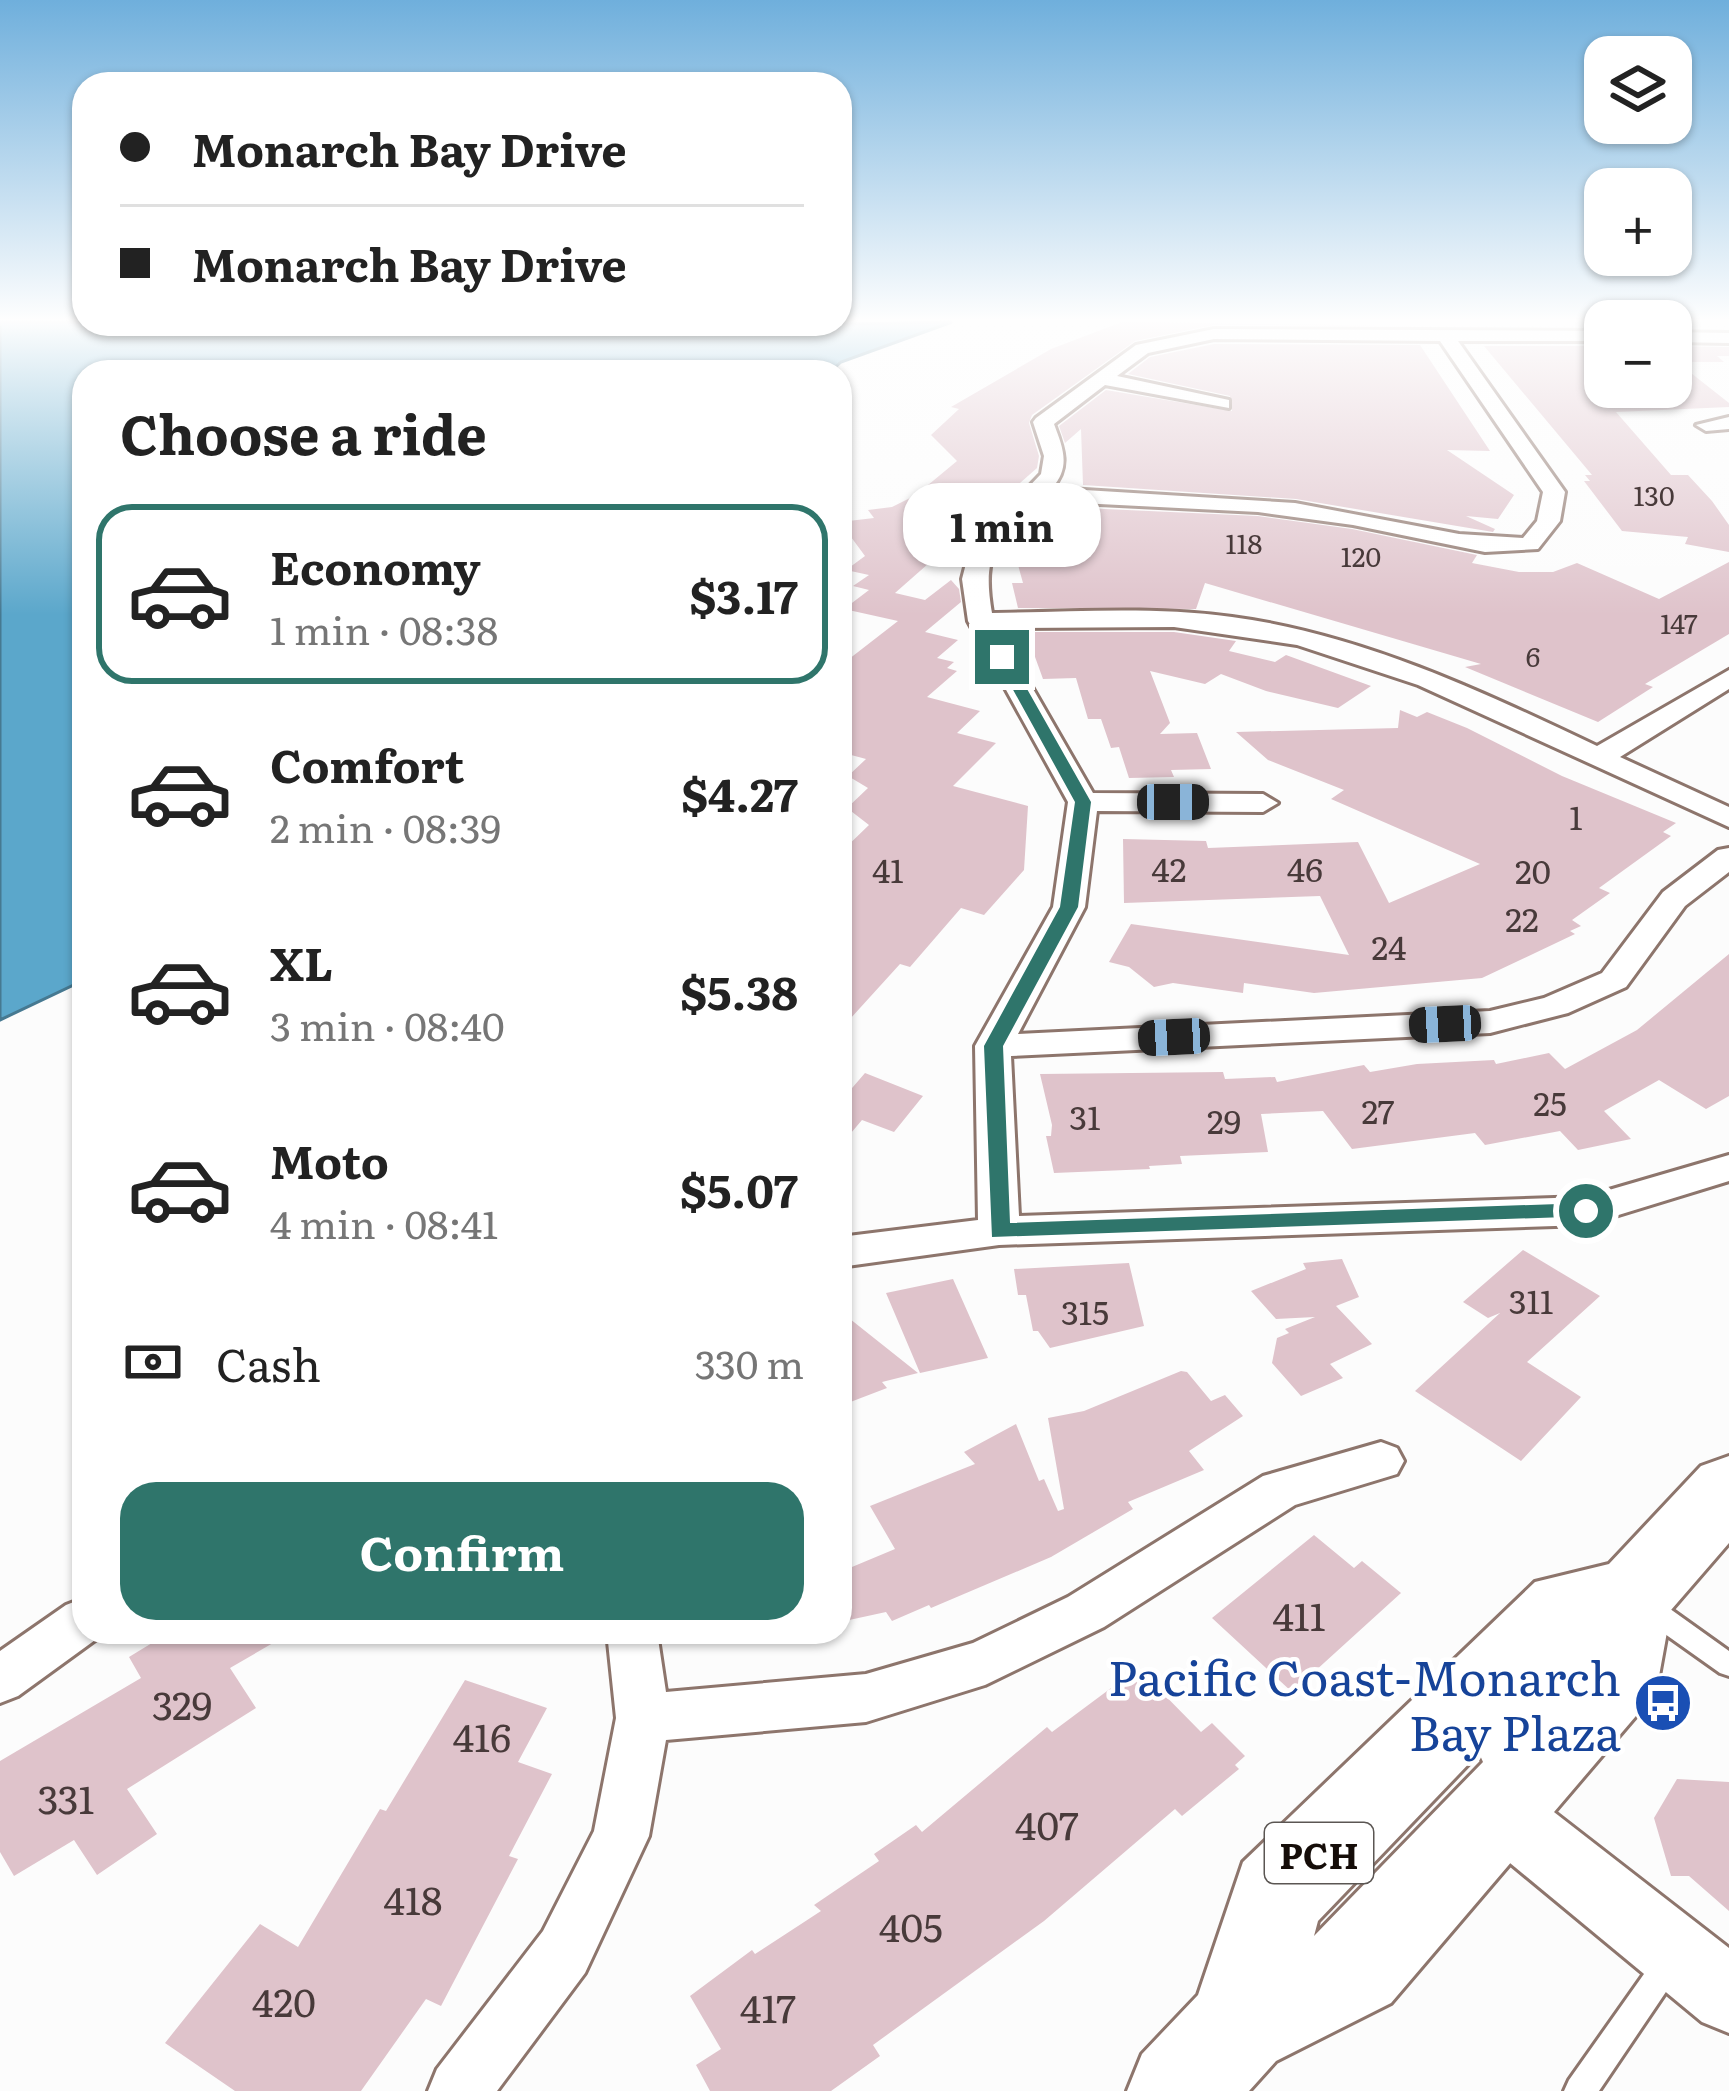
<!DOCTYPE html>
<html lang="en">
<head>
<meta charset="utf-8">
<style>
  :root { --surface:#fff; --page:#f2f2f2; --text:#222; --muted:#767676; --line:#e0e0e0; --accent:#2f756b }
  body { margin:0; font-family:Literata,serif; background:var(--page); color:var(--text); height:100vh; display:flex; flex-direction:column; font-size:45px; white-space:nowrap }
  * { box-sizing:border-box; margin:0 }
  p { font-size:39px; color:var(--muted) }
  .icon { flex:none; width:66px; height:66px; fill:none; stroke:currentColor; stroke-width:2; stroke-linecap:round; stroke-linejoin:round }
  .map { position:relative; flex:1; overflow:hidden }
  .panel { position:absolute; left:72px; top:360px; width:780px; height:1284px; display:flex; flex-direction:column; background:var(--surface); border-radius:36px; box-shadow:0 3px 9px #0004 }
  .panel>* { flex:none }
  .guide { position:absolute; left:72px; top:72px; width:780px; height:264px; border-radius:36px; box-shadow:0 3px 9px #0004; display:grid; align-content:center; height:264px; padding:0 48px; background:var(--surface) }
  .controls { position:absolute; left:1584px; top:36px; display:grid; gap:24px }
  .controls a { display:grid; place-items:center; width:108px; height:108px; border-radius:24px; background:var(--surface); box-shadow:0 3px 9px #0004; font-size:60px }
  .end { position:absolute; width:54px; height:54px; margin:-27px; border:15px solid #2f756b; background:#fff; box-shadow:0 0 0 6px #fff }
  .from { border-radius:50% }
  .bubble { position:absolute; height:84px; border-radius:36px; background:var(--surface); box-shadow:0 3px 9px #0004; font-size:39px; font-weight:700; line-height:84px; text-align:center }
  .car { position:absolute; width:36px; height:72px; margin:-36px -18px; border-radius:15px; box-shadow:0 0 9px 3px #0007; background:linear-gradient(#222 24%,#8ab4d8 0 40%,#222 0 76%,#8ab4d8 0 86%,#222 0) }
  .guide b { display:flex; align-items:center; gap:42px; height:114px; font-size:45px }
  .guide b+b { border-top:3px solid var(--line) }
  .guide i { width:30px; height:30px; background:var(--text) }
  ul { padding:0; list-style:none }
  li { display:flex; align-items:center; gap:36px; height:180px; margin:0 24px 18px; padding:0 24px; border:6px solid transparent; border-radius:36px }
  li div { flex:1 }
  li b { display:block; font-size:45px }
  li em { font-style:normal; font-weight:700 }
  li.active { border-color:var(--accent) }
  li>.icon { width:108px; height:108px; stroke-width:1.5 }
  h2 { padding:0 48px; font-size:54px; line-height:144px }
  .pay { display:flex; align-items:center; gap:30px; height:132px; padding:0 48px; font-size:45px }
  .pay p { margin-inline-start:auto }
  .cta { display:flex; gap:24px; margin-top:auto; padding:24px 48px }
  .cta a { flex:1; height:138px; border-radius:36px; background:var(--accent); color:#fff; font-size:48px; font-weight:700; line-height:138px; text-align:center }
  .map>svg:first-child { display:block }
</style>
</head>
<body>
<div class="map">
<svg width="1729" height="2091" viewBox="0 0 1729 2091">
  <rect width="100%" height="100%" fill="#fcfcfc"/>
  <!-- water -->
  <path fill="#5ba7cb" stroke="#467991" stroke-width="3" d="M 0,322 L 840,324 L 952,322 L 841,362 L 830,372 L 84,372 L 84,980 L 0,1020 Z"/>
  <!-- building -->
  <path fill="#dfc3cb" d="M 1122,322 L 1407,326 L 1214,325 L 1135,341 L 1032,415 L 1029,423 L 1039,456 L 1037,468 L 895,593 L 925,600 L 951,580 L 959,589 L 961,602 L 925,632 L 958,640 L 937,658 L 954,662 L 947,668 L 957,671 L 927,697 L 980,711 L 957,733 L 996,743 L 953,786 L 1028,806 L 1024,870 L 984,915 L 961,908 L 910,967 L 900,964 L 840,1030 L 840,853 L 869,825 L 847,808 L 868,788 L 848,776 L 866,759 L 840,752 L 840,666 L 898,621 L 844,609 L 869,590 L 853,586 L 869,575 L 846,570 L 865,556 L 840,522 L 874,518 L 868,510 L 892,507 L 916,495 L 957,461 L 931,435 L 959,409 L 951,407 L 1051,349 Z
    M 1214,344 L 1420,345 L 1490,451 L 1447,450 L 1514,495 L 1498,519 L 1466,516 L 1495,529 L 1493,532 L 1296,499 L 1083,485 L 1081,429 L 1065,443 L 1059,426 L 1106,390 L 1232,411 L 1230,396 L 1128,374 L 1150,357 Z
    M 1484,346 L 1605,346 L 1605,387 L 1671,387 L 1671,346 L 1729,347 L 1729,356 L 1717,356 L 1724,362 L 1677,362 L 1729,403 L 1729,407 L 1616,412 L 1671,475 L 1688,475 L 1712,501 L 1729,525 L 1729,552 L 1685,544 L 1688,537 L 1622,531 L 1584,481 L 1590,481 L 1585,475 L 1592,475 Z
    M 1083,508 L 1258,516 L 1352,529 L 1477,555 L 1472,563 L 1519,572 L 1553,572 L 1577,563 L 1659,599 L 1729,562 L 1729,634 L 1645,684 L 1653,687 L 1598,722 L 1465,667 L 1481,664 L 1205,583 L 1196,609 L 1018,608 L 1012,583 L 1023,583 L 1018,565 L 1033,565 L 1027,520 L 1036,511 L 1084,512 Z
    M 1026,632 L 1174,632 L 1236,641 L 1229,651 L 1275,662 L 1286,655 L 1371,686 L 1338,708 L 1266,691 L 1221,674 L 1205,684 L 1150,671 L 1170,723 L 1160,734 L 1197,733 L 1211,769 L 1171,770 L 1174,777 L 1129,778 L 1119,747 L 1111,748 L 1101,719 L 1088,719 L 1076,678 L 1043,679 Z
    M 1400,710 L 1417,717 L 1427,712 L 1467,728 L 1562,776 L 1676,823 L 1663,832 L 1671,836 L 1599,888 L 1610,893 L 1572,920 L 1581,926 L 1570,931 L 1575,934 L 1482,978 L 1314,993 L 1244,983 L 1243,993 L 1173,983 L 1154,987 L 1129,967 L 1109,962 L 1131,924 L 1349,955 L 1320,896 L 1124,903 L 1123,839 L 1206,841 L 1208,848 L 1358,842 L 1389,903 L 1480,864 L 1331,799 L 1344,790 L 1268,760 L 1236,732 L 1398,728 Z
    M 1729,954 L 1729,1096 L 1706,1109 L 1659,1080 L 1604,1111 L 1631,1139 L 1578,1150 L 1560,1131 L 1485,1145 L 1475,1133 L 1352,1149 L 1323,1111 L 1261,1114 L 1268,1152 L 1180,1156 L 1182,1164 L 1149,1166 L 1150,1169 L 1054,1173 L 1046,1136 L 1051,1136 L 1052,1125 L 1040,1074 L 1223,1072 L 1225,1079 L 1275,1077 L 1277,1082 L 1364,1065 L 1370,1072 L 1417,1064 L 1494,1060 L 1496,1064 L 1549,1053 L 1565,1069 L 1637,1030 Z
    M 865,1073 L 923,1096 L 894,1132 L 862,1120 L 840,1146 L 840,1102 Z
    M 1523,1250 L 1600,1296 L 1527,1362 L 1581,1397 L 1521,1461 L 1415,1391 L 1500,1313 L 1488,1318 L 1463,1302 Z
    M 1342,1259 L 1359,1297 L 1336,1306 L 1372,1344 L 1330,1364 L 1343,1378 L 1301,1396 L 1272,1363 L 1277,1338 L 1289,1333 L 1285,1329 L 1315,1317 L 1276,1319 L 1251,1291 L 1306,1269 L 1303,1263 Z
    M 1129,1263 L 1144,1326 L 1050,1348 L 1038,1331 L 1033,1331 L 1026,1295 L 1018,1295 L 1014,1269 Z
    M 953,1279 L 988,1358 L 920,1373 L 886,1293 Z
    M 840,1311 L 918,1373 L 882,1382 L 887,1388 L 840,1406 Z
    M 1181,1371 L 1187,1372 L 1211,1401 L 1225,1395 L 1243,1416 L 1189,1451 L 1204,1470 L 1128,1502 L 1133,1509 L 1051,1557 L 931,1608 L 929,1605 L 892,1621 L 886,1612 L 840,1622 L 840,1572 L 895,1549 L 870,1506 L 975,1464 L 964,1452 L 1016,1424 L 1039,1481 L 1044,1479 L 1058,1511 L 1064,1509 L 1048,1418 L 1084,1411 Z
    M 1314,1535 L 1354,1568 L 1362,1561 L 1401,1593 L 1292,1692 L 1212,1618 Z
    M 170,1632 L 292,1632 L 230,1668 L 256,1708 L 127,1789 L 157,1834 L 97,1875 L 74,1840 L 14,1876 L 0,1852 L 0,1761 L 141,1678 L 129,1657 Z
    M 1138,1668 L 1201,1732 L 1212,1723 L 1245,1756 L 1235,1765 L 1239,1769 L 1182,1816 L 1175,1809 L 1044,1921 L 873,2045 L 880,2056 L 831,2091 L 710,2091 L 696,2065 L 721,2049 L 690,1996 L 752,1950 L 755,1954 L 821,1911 L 814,1905 L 879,1861 L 874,1854 L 916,1825 L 922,1832 L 1047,1727 L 1052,1732 Z
    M 465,1680 L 547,1708 L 518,1762 L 552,1774 L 509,1856 L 518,1859 L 441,2006 L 426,1999 L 361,2091 L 235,2091 L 165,2043 L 260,1924 L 298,1947 L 380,1809 L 386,1811 Z
    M 1677,1779 L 1729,1782 L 1729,1911 L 1689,1876 L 1671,1876 L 1654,1818 Z"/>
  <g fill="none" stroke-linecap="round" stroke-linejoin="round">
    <!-- service casing -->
    <g stroke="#8d756c" stroke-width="6">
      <path id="service" d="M 1650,1598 L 1659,1601 L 1729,1651 L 1729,1676 L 1720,1673 L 1641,1617 L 1637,1609 L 1641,1601 Z
        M 1666,1952 L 1676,1957 L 1681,1967 L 1676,1977 L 1599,2091 L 1564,2091 L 1569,2080 L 1656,1957 Z"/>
    </g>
    <!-- minor casing -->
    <g stroke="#8d756c" stroke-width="6">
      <path id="minor" d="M 1214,329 L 1605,331 L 1605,341 L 1458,341 L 1565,492 L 1560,521 L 1538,549 L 1485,552 L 1353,525 L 1258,512 L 1040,501 C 998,546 981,548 992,613 C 1072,612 1153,606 1232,617 C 1361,634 1481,691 1597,746 L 1729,670 L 1729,689 L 1620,757 L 1729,807 L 1729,827 L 1418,685 L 1297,645 L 1174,627 L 998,628 L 1093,793 L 1263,794 L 1278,803 L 1263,812 L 1097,811 L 1085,907 L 1018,1034 L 1490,1011 L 1544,998 L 1602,973 L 1663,892 L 1718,850 L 1729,848 L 1729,872 L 1685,906 L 1626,987 L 1568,1013 L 1490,1033 L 1011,1056 L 1019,1216 L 1585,1197 L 1729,1155 L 1729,1181 L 1586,1225 L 999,1245 L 840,1267 L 840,1237 L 978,1220 L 975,1046 L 1053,907 L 1068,802 L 968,621 L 962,579 L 970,548 L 1041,474 L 1044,456 L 1033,422 L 1036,418 L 1136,345 ZM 1214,339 L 1440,341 L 1543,492 L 1537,521 L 1523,538 L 1459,534 L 1295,503 L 1052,488 C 1071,467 1063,448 1054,424 L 1105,385 L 1229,408 L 1229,400 L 1117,376 L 1148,353 Z
        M 1671,332 L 1729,333 L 1729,343 L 1671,342 Z
        M 1729,417 L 1729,429 L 1706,431 L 1696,425 Z
        M 1381,1442 L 1397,1448 L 1404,1461 L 1397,1474 L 1295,1505 L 1104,1627 L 985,1685 L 866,1722 L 666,1740 L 649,1836 L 585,1973 L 497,2091 L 428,2091 L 437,2069 L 543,1931 L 594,1831 L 616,1718 L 607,1632 L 657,1632 L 666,1692 L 866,1674 L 973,1643 L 1068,1597 L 1263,1476 Z
        M 84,1598 L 84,1632 L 104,1632 L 102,1635 L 18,1696 L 0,1703 L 0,1651 L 66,1605 Z"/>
    </g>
    <!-- tertiary casing -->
    <g stroke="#8d756c" stroke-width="6">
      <path id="tertiary" d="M 1499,1778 L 1523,1788 L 1729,1948 L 1729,2033 L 1702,2022 L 1475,1834 L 1464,1811 L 1475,1788 Z"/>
    </g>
    <!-- trunk casing -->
    <g stroke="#8d756c" stroke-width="6">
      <path id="trunk" d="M 1729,1456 L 1729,1543 L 1671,1610 L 1659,1676 L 1647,1703 L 1391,2003 L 1276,2061 L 1249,2091 L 1127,2091 L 1142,2054 L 1198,1995 L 1243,1862 L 1535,1582 L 1609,1564 L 1701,1466 ZM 1479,1753 L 1483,1762 L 1314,1936 L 1318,1921 Z"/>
    </g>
    <!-- service -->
    <use href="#service" fill="#fff" fill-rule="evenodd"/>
    <!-- minor -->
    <use href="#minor" fill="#fff" fill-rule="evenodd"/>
    <!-- tertiary -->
    <use href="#tertiary" fill="#fff" fill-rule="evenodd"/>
    <!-- trunk -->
    <use href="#trunk" fill="#fff" fill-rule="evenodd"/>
  </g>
  <!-- sky -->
  <linearGradient id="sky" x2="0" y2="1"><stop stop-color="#6fafdc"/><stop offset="0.52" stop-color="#fefefe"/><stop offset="1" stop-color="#fefefe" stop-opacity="0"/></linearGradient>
  <rect width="1729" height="615" fill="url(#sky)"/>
  <!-- route -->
  <path fill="#2f756b" d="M 1002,652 L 1009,657 L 1091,802 L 1078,907 L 1003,1046 L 1010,1223 L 1586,1203 L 1594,1206 L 1594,1216 L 992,1237 L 984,1046 L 1060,907 L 1075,802 L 995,657 Z"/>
  <!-- icons -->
  <defs>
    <g id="bus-disc" transform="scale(3)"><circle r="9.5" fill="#1a4fb4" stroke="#fff"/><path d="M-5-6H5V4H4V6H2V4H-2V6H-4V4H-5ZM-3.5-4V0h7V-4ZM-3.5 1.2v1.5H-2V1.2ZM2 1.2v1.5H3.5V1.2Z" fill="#fff"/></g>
  </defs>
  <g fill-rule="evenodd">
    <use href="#bus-disc" x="1663" y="1703"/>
  </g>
  <g text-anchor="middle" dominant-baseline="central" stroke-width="9" stroke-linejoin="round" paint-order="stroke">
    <!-- far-number labels -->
    <g font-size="27" fill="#483a3a">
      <text x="1654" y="494">130</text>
      <text x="1244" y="542">118</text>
      <text x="1361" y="555">120</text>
      <text x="1679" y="622">147</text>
      <text x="1533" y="655">6</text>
    </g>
    <!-- number labels -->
    <g font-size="33" fill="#483a3a">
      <text x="1576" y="815">1</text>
      <text x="1169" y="867">42</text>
      <text x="1305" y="867">46</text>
      <text x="888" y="868">41</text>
      <text x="1533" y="869">20</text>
      <text x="1522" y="917">22</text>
      <text x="1389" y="945">24</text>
      <text x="1550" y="1101">25</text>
      <text x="1378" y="1109">27</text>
      <text x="1085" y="1115">31</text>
      <text x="1224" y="1119">29</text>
      <text x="1531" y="1299">311</text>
      <text x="1085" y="1310">315</text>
    </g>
    <!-- shield labels -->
    <rect fill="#fff" stroke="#5b5653" stroke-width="3" x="1265" y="1823" width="108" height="60" rx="9"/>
    <g font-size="36" font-weight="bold" fill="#150d09">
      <text x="1319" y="1853">PCH</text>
    </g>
    <!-- near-number labels -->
    <g font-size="39" fill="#483a3a">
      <text x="1299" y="1614">411</text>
      <text x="182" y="1703">329</text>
      <text x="482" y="1735">416</text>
      <text x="66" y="1797">331</text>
      <text x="1047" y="1823">407</text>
      <text x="413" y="1898">418</text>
      <text x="911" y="1925">405</text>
      <text x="284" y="2000">420</text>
      <text x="768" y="2006">417</text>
    </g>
    <!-- near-transit labels -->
    <g font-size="48" fill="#164399" stroke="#fff" text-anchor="end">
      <text x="1621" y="1675">Pacific Coast-Monarch<tspan x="1621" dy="55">Bay Plaza</tspan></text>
    </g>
  </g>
</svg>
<div class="controls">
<a><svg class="icon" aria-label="layers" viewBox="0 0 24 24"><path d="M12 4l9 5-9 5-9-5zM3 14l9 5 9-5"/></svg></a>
<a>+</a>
<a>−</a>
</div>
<i class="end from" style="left:1586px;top:1211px"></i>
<i class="end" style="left:1002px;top:657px"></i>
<div class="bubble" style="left:903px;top:483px;width:198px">1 min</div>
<i class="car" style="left:1173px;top:802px;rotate:90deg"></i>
<i class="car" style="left:1445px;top:1024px;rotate:267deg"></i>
<i class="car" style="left:1174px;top:1037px;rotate:267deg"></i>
<div class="guide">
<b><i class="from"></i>Monarch Bay Drive</b>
<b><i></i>Monarch Bay Drive</b>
</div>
<section class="panel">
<h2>Choose a ride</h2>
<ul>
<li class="active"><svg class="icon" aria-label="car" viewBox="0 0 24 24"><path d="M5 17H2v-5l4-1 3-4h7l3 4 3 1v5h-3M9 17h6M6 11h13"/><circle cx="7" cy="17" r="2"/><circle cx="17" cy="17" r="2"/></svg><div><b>Economy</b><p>1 min · 08:38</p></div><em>$3.17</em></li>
<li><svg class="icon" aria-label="car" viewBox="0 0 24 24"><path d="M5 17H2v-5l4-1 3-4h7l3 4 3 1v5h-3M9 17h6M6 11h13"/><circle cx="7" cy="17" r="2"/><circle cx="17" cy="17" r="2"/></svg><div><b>Comfort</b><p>2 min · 08:39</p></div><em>$4.27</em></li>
<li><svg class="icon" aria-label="car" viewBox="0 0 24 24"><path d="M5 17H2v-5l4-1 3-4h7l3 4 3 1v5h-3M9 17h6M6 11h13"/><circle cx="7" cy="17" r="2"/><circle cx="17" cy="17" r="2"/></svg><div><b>XL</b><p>3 min · 08:40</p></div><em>$5.38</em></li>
<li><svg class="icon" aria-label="car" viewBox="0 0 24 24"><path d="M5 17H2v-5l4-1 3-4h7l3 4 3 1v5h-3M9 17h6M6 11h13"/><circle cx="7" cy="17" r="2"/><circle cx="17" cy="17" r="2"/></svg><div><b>Moto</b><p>4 min · 08:41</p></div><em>$5.07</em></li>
</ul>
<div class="pay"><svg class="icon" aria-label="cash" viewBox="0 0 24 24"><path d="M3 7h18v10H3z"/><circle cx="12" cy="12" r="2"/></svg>Cash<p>330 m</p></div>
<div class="cta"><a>Confirm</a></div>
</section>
</div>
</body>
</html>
